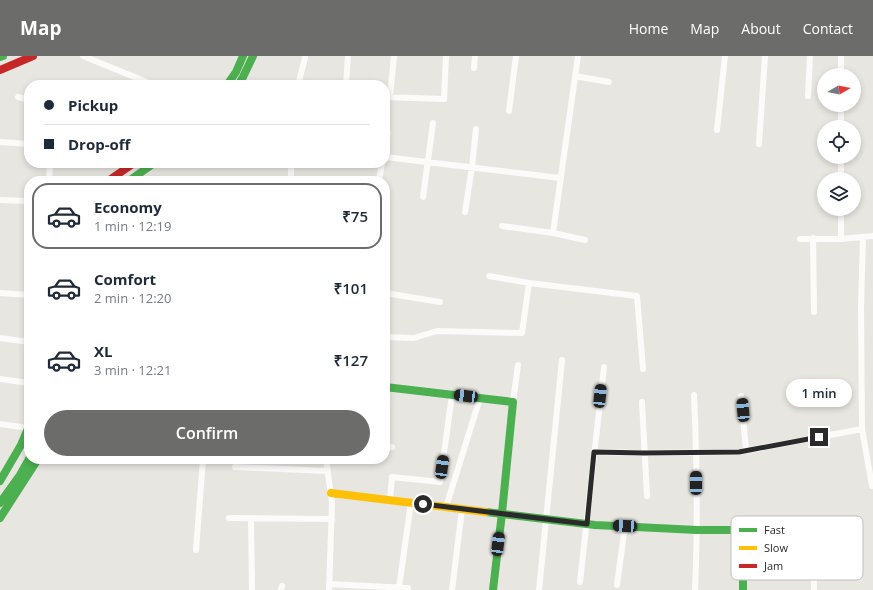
<!DOCTYPE html>
<html lang="en">
<head>
<meta charset="utf-8">
<style>
  :root { --surface:#fff; --page:#f6f6f7; --text:#1f2937; --muted:#747a83; --line:#e0e1e3; --accent:#6c6c6a }
  body { margin:0; font-family:"Open Sans",sans-serif; background:var(--page); color:var(--text); height:100vh; display:flex; flex-direction:column; font-size:15px; white-space:nowrap }
  * { box-sizing:border-box; margin:0 }
  p { font-size:13px; color:var(--muted) }
  .icon { flex:none; width:22px; height:22px; fill:none; stroke:currentColor; stroke-width:2; stroke-linecap:round; stroke-linejoin:round }
  .map { position:relative; flex:1; overflow:hidden }
  .sheet { position:absolute; left:24px; top:120px; width:366px; height:288px; display:flex; flex-direction:column; background:var(--surface); border-radius:16px; box-shadow:0 2px 6px #0003 }
  .sheet>* { flex:none }
  .top-card { position:absolute; left:24px; top:24px; width:366px; height:88px; border-radius:16px; box-shadow:0 2px 6px #0003; display:grid; align-content:center; height:88px; padding:0 20px; background:var(--surface) }
  .needle { width:26px; rotate:81deg }
  .controls { position:absolute; left:817px; top:12px; display:grid; gap:8px }
  .controls a { display:grid; place-items:center; width:44px; height:44px; border-radius:50%; background:var(--surface); box-shadow:0 2px 6px #0003; font-size:20px }
  .end { position:absolute; width:18px; height:18px; margin:-9px; border:5px solid #2a2a2a; background:#fff; box-shadow:0 0 0 2px #fff }
  .from { border-radius:50% }
  .bubble { position:absolute; height:28px; border-radius:14px; background:var(--surface); box-shadow:0 2px 6px #0003; font-size:13px; font-weight:600; line-height:28px; text-align:center }
  .car { position:absolute; width:12px; height:24px; margin:-12px -6px; border-radius:5px; box-shadow:0 0 3px 1px #0007; background:linear-gradient(#222 24%,#8ab4d8 0 40%,#222 0 76%,#8ab4d8 0 86%,#222 0) }
  .top-card b { display:flex; align-items:center; gap:14px; height:38px; font-size:15px }
  .top-card b+b { border-top:1px solid var(--line) }
  .top-card i { width:10px; height:10px; background:var(--text) }
  ul { padding:7px 0 0; list-style:none }
  li { display:flex; align-items:center; gap:12px; height:66px; margin:0 8px 6px; padding:0 12px; border:2px solid transparent; border-radius:16px }
  li div { flex:1 }
  li b { display:block; font-size:15px }
  li em { font-style:normal; font-weight:600 }
  li.active { border-color:var(--accent) }
  li>.icon { width:36px; height:36px; stroke-width:1.5 }
  .primary-button { display:flex; gap:8px; margin-top:auto; padding:8px 20px }
  .primary-button a { flex:1; height:46px; border-radius:24px; background:var(--accent); color:#fff; font-size:16px; font-weight:600; line-height:46px; text-align:center }
  header { display:flex; align-items:center; gap:24px; box-sizing:border-box; height:56px; padding:0 20px; background:var(--accent); color:#fff }
  header strong { font-size:19px }
  nav { display:flex; gap:22px; margin-inline-start:auto; font-size:14px }
  .map>svg:first-child { display:block }
</style>
</head>
<body>
<header>
<strong>Map</strong>
<nav><a>Home</a><a>Map</a><a>About</a><a>Contact</a></nav>
</header>
<div class="map">
<svg width="873" height="534" viewBox="0 0 873 534">
  <rect width="100%" height="100%" fill="#e8e6e0"/>
  <g fill="none" stroke-linecap="round" stroke-linejoin="round">
    <!-- street -->
    <path stroke="#fcfbfa" stroke-width="6" d="M 83,0 L 154,29
      M 474,12 L 475,0
      M 841,19 L 841,0
      M 575,20 L 609,26
      M 298,29 L 305,2
      M 346,29 L 348,0
      M 808,40 L 810,0
      M 18,41 L 29,44
      M 385,41 L 444,43 L 446,0
      M 390,41 L 394,0
      M 509,55 L 516,0
      M 841,71 L 841,49
      M 717,74 L 725,0
      M 0,86 L 29,88
      M 759,88 L 765,0
      M 385,92 L 388,77
      M 385,101 L 560,122
      M 841,123 L 841,101
      M 49,125 L 50,107
      M 291,125 L 291,107
      M 379,125 L 382,107
      M 423,141 L 433,67
      M 0,144 L 29,145
      M 465,156 L 472,111 L 476,73
      M 502,170 L 553,177 L 585,184
      M 553,177 L 578,0
      M 863,181 L 861,251 L 862,373 L 872,430
      M 813,182 L 814,256
      M 800,183 L 841,183 L 873,180
      M 841,183 L 841,153
      M 489,220 L 529,227 L 637,240 L 643,313
      M 0,237 L 29,239
      M 385,237 L 440,246
      M 385,281 L 414,282 L 437,275 L 522,277 L 529,227
      M 0,282 L 29,286
      M 0,323 L 29,327
      M 694,339 C 697,404 698,469 695,534
      M 741,340 L 746,394
      M 513,346 L 518,309
      M 642,346 L 647,440
      M 0,368 L 28,372
      M 385,391 L 392,391
      M 594,396 L 644,397 L 739,396 L 862,373
      M 326,403 L 332,447 L 329,534
      M 235,411 L 328,415
      M 390,444 L 392,421 L 440,426 L 452,339
      M 446,451 L 480,342
      M 229,462 L 332,463
      M 251,462 L 252,534
      M 813,475 L 814,534
      M 196,494 L 203,403
      M 580,526 L 604,311
      M 329,528 L 408,532
      M 617,529 L 625,470
      M 399,532 L 411,446
      M 281,534 L 282,530
      M 452,534 L 462,453
      M 539,534 L 562,304"/>
    <!-- fast -->
    <path stroke="#4caf50" stroke-width="8" d="M 0,1 L 3,0
      M 227,29 L 236,16 L 243,0
      M 238,29 L 243,21 L 253,0
      M 129,125 L 154,107
      M 385,331 L 513,346 L 502,457 L 493,534
      M 0,425 L 21,389 L 29,370
      M 0,447 L 20,419 L 29,403
      M 486,456 L 595,469 L 697,474 L 743,474 L 743,534
      M 0,462 L 38,403"/>
    <!-- slow -->
    <path stroke="#ffc107" stroke-width="8" d="M 331,437 L 486,456"/>
    <!-- jam -->
    <path stroke="#c62828" stroke-width="8" d="M 0,14 L 33,0
      M 108,125 L 134,107"/>
  </g>
  <g fill="none" stroke-linecap="round" stroke-linejoin="round">
    <!-- route -->
    <path stroke="#2a2a2a" stroke-width="5" d="M 423,448 L 587,468 L 594,396 L 644,397 L 739,396 L 819,381"/>
  </g>
  <!-- legend -->
  <rect x="731" y="460" width="132" height="64" rx="6" fill="#fff" stroke="#bfbfbf" stroke-width="1"/>
  <rect x="739" y="472" width="18" height="4" fill="#4caf50"/>
  <rect x="739" y="490" width="18" height="4" fill="#ffc107"/>
  <rect x="739" y="508" width="18" height="4" fill="#c62828"/>
  <g font-size="11" fill="#2a2a2a">
    <text x="764" y="478">Fast</text>
    <text x="764" y="496">Slow</text>
    <text x="764" y="514">Jam</text>
  </g>
</svg>
<div class="controls">
<a><svg class="needle" viewBox="-14 -14 28 28"><path d="M0-13l5 13h-10z" fill="#e53935"/><path d="M0 13l5-13h-10z" fill="#747a83"/></svg></a>
<a><svg class="icon" aria-label="locate" viewBox="0 0 24 24"><circle cx="12" cy="12" r="6"/><path d="M12 2v4M12 18v4M2 12h4M18 12h4"/></svg></a>
<a><svg class="icon" aria-label="layers" viewBox="0 0 24 24"><path d="M12 4l9 5-9 5-9-5zM3 14l9 5 9-5"/></svg></a>
</div>
<i class="end from" style="left:423px;top:448px"></i>
<i class="end" style="left:819px;top:381px"></i>
<div class="bubble" style="left:786px;top:323px;width:66px">1 min</div>
<i class="car" style="left:466px;top:340px;rotate:277deg"></i>
<i class="car" style="left:600px;top:340px;rotate:6deg"></i>
<i class="car" style="left:743px;top:354px;rotate:355deg"></i>
<i class="car" style="left:442px;top:411px;rotate:8deg"></i>
<i class="car" style="left:696px;top:427px;rotate:0deg"></i>
<i class="car" style="left:625px;top:470px;rotate:273deg"></i>
<i class="car" style="left:498px;top:488px;rotate:7deg"></i>
<div class="top-card">
<b><i class="from"></i>Pickup</b>
<b><i></i>Drop-off</b>
</div>
<section class="sheet">
<ul>
<li class="active"><svg class="icon" aria-label="car" viewBox="0 0 24 24"><path d="M5 17H2v-5l4-1 3-4h7l3 4 3 1v5h-3M9 17h6M6 11h13"/><circle cx="7" cy="17" r="2"/><circle cx="17" cy="17" r="2"/></svg><div><b>Economy</b><p>1 min · 12:19</p></div><em>₹75</em></li>
<li><svg class="icon" aria-label="car" viewBox="0 0 24 24"><path d="M5 17H2v-5l4-1 3-4h7l3 4 3 1v5h-3M9 17h6M6 11h13"/><circle cx="7" cy="17" r="2"/><circle cx="17" cy="17" r="2"/></svg><div><b>Comfort</b><p>2 min · 12:20</p></div><em>₹101</em></li>
<li><svg class="icon" aria-label="car" viewBox="0 0 24 24"><path d="M5 17H2v-5l4-1 3-4h7l3 4 3 1v5h-3M9 17h6M6 11h13"/><circle cx="7" cy="17" r="2"/><circle cx="17" cy="17" r="2"/></svg><div><b>XL</b><p>3 min · 12:21</p></div><em>₹127</em></li>
</ul>
<div class="primary-button"><a>Confirm</a></div>
</section>
</div>
</body>
</html>
